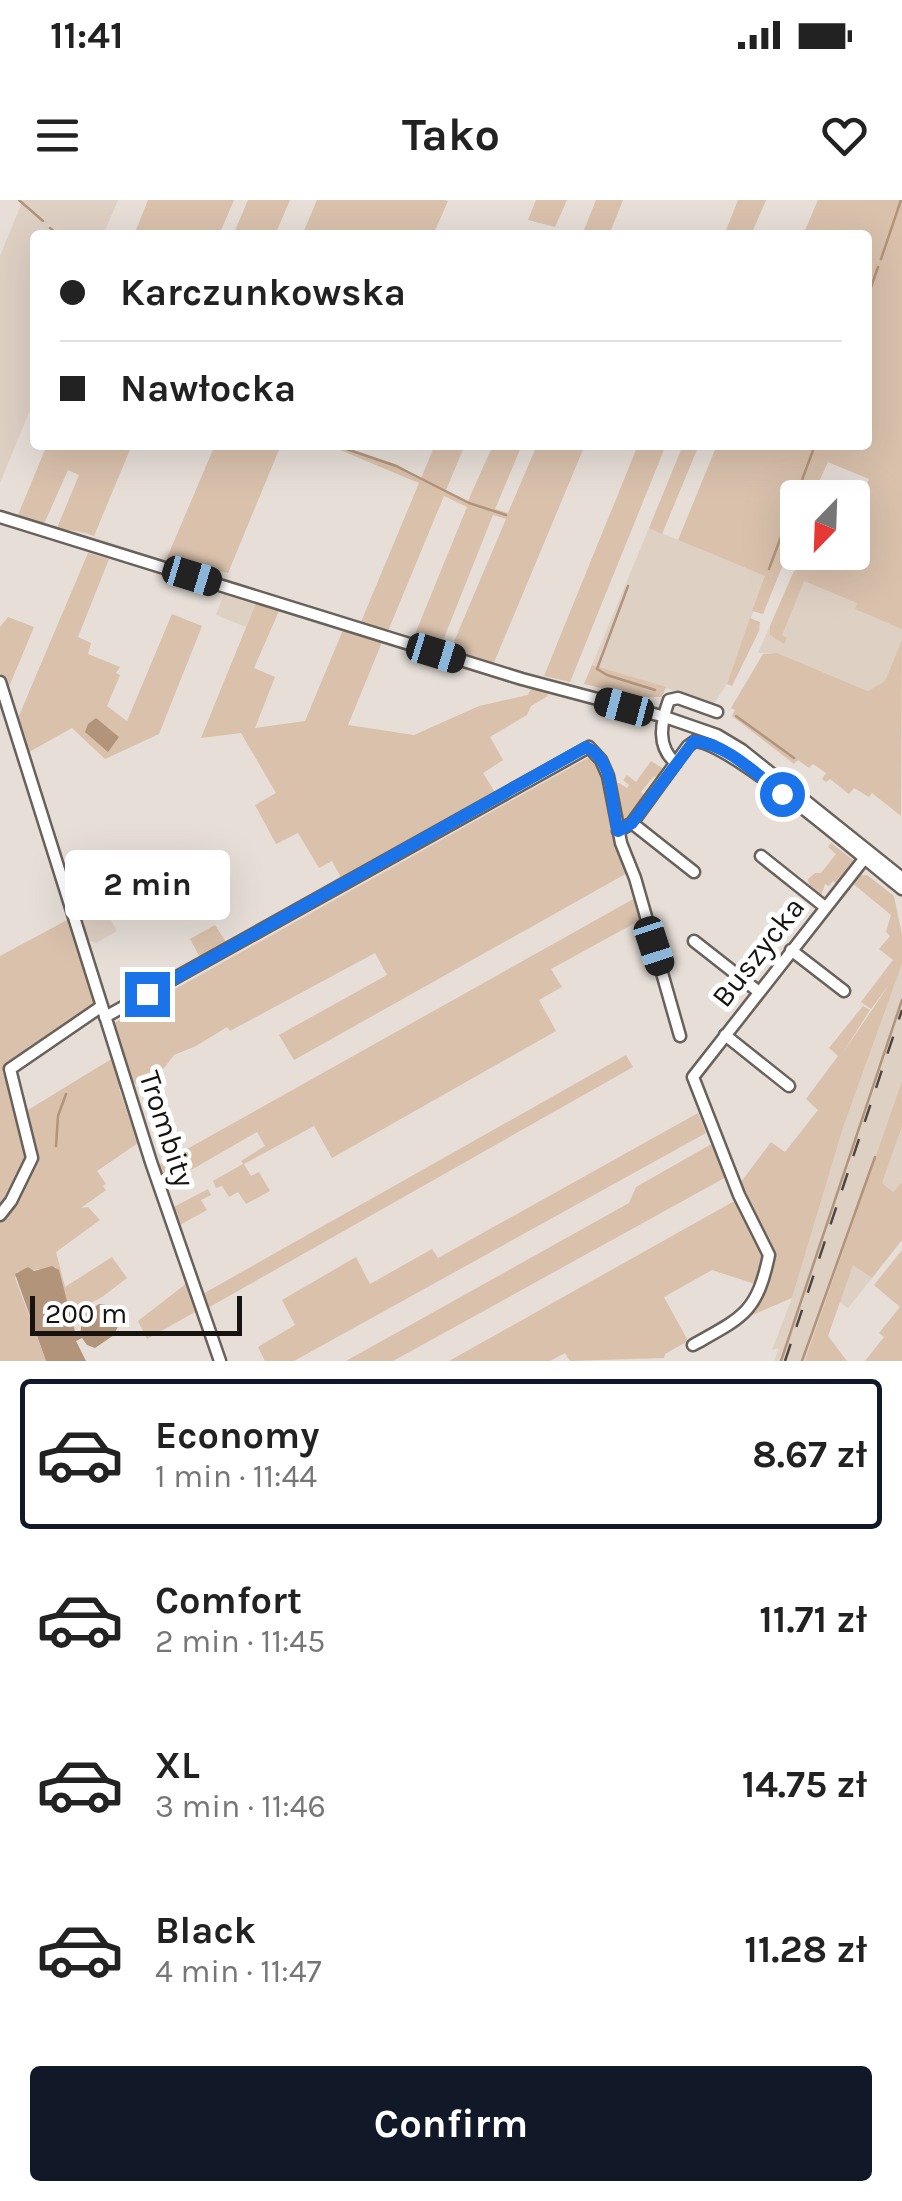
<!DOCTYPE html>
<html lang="en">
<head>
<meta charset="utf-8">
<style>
  :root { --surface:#fff; --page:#f6f6f6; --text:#222; --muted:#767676; --line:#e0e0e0; --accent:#111827 }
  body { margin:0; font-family:Karla,sans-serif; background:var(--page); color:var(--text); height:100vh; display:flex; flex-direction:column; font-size:38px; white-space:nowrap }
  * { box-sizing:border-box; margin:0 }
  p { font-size:32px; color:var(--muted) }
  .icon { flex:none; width:55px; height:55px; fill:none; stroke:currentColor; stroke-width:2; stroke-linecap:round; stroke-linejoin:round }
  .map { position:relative; height:1161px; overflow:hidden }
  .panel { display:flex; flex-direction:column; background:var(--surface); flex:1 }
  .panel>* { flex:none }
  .banner { position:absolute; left:30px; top:30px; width:842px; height:220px; border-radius:10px; box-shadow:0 10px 40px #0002; display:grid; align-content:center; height:220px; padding:0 30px; background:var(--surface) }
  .needle { width:65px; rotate:203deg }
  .buttons { position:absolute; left:780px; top:280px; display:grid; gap:20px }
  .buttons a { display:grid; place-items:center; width:90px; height:90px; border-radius:10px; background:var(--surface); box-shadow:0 10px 40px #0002; font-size:50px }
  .scale { position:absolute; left:30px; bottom:25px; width:212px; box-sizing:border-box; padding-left:10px; border:5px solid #161311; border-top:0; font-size:28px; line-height:35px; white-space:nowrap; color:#161311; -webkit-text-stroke:8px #fff; paint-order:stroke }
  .end { position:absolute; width:45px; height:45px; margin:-22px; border:12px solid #1a73e8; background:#fff; box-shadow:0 0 0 5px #fff }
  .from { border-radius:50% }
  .bubble { position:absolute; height:70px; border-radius:10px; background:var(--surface); box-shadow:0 10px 40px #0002; font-size:32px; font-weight:700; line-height:70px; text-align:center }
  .car { position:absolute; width:30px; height:60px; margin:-30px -15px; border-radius:12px; box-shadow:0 0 8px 2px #0007; background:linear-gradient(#222 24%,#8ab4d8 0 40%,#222 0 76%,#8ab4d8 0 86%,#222 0) }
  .banner b { display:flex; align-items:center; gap:35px; height:95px; font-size:38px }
  .banner b+b { border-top:2px solid var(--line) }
  .banner i { width:25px; height:25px; background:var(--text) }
  ul { padding:18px 0 0; list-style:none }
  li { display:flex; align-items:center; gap:30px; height:150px; margin:0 20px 15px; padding:0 10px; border:5px solid transparent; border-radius:10px }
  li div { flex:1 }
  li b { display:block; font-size:38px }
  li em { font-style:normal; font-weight:700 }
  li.active { border-color:var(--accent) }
  li>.icon { width:90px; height:90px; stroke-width:1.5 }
  .button { display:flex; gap:20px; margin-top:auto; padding:20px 30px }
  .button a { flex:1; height:115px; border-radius:10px; background:var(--accent); color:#fff; font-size:40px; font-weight:700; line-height:115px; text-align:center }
  .status { display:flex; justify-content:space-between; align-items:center; height:70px; padding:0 50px; background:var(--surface); direction:ltr }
  .status svg { height:28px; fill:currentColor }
  header { display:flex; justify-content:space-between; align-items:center; height:130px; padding:0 30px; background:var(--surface); font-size:45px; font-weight:700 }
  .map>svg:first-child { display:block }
</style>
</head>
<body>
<div class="status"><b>11:41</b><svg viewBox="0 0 49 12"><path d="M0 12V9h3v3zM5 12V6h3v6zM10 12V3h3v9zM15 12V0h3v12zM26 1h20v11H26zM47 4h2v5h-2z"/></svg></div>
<header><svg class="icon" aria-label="menu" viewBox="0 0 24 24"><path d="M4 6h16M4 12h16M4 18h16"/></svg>Tako<svg class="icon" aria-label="heart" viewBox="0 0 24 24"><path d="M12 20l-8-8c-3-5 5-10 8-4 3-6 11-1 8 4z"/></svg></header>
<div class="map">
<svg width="902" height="1161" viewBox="0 0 902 1161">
  <rect width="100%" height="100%" fill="#e6ded7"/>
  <!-- built -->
  <path fill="#dfd0c4" d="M 23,0 L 118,0 L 103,35 L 35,35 L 35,198 L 0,283 L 0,56 Z
    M 649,328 L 766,376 L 727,484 L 714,503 L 592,465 Z
    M 794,371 L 902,420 L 902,440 L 885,481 L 868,491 L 777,453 L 758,453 Z
    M 224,394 L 256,403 L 246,427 L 216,415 Z
    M 96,692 L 117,731 L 96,743 L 88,740 L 78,702 Z
    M 902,764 L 902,982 L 893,992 L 883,984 L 854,1063 L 872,1078 L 848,1108 L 839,1102 L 828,1136 L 837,1147 L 807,1157 L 805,1161 L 774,1161 L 779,1148 L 772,1150 L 792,1098 L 843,928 Z"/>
  <!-- green -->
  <path fill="#d9c1ac" d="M 148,0 L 234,0 L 219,35 L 134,35 Z
    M 248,0 L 290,0 L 275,35 L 233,35 Z
    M 317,0 L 444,0 L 448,1 L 433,35 L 302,35 Z
    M 536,0 L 567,0 L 555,27 L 528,20 Z
    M 596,0 L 623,0 L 609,35 L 582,35 Z
    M 738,0 L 766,0 L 751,35 L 724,35 Z
    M 818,0 L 902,0 L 902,429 L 855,409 L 857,403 L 804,381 L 782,435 L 787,438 L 784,444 L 770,435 L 770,426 L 802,353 L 835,363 L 840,353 L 852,352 L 853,321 L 869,279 L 828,262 L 812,297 L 798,298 L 797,330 L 763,414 L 752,411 L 765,376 L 678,340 L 717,245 L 868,245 L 868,35 L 803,35 Z
    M 47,245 L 132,245 L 94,336 L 130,351 L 86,333 L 57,328 L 79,275 L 68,270 L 44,324 L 18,315 Z
    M 215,245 L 281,245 L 228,373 L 216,370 L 213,376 L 166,360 Z
    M 328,245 L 347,245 L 346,248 L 398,265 L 421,278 L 435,245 L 465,245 L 446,290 L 468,301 L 493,245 L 522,245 L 495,309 L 508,313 L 537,245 L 585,245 L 493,465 L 450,451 L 506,319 L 493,315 L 440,448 L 413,439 L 467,307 L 444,296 L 388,431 L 361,422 L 419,283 Z
    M 638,245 L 666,245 L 570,482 L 544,476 Z
    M 683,245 L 699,245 L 662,334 L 649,328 Z
    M 88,353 L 109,359 L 78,437 L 91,443 L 88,454 L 120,467 L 116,473 L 120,475 L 107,506 L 127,521 L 172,414 L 202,426 L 159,534 L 105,559 L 72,528 L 29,552 L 18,518 Z
    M 256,403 L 279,411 L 254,468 L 275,477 L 255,528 L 305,521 L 343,430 L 382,442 L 348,525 L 414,535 L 479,506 L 528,495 L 531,488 L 547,493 L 548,496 L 531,506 L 527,515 L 490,537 L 503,560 L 483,573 L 496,594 L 343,681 L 332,661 L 319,668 L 298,633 L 276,644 L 255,605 L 276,593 L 241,533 L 201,538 Z
    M 8,417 L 34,427 L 8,489 L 0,472 L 0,427 Z
    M 750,418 L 760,422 L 759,431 L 732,486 L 727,484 Z
    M 902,440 L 901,616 L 872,593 L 869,597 L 854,588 L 849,594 L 830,579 L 826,582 L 822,579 L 826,573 L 813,564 L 809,568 L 798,560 L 794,564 L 732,516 L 735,510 L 731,508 L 763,454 L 777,453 L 868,491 L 885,481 Z
    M 592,465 L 666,487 L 662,497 L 641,497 L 584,484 Z
    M 593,555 L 603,572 L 629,672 L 294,860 L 279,835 L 387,775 L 375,753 L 230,831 L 227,827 L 196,846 L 174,855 L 165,867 L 136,884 L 129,880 L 111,825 Z
    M 651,561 L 667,571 L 660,580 L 654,576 L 641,592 L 646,597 L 624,623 L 613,584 L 619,583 L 627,588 L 629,585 L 623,580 L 627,575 L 636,582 Z
    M 831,643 L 853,660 L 836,684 L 833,681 L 829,686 L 825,684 L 821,696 L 810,689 L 808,679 L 815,673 L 821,673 L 836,654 L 828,647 Z
    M 867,675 L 894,696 L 902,735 L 902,764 L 843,928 L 792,1098 L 750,1116 L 763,1087 L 772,1051 L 738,986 L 771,942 L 785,952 L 818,910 L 806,899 L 838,856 L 829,848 L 863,806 L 870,810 L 842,854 L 891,782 L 871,809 L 861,802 L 893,760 L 879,749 L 890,736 L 886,732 L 891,715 L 851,682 L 855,676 Z
    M 637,697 L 644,718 L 551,769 L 562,787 L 539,800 L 556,831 L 332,958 L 314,926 L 244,964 L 251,976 L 259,972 L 270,991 L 246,1004 L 238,992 L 229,997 L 222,986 L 216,988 L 213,981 L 243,964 L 241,961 L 265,946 L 257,932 L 165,985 L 155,967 Z
    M 67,720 L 94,802 L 91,811 L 2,872 L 8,878 L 29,958 L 0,1013 L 0,756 Z
    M 215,725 L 228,745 L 202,761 L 190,739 Z
    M 626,855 L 633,867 L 206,1109 L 201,1095 Z
    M 113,858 L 123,886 L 119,889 L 138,943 L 97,971 L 106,984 L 103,986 L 106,990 L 81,1008 L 88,1007 L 100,1020 L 56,1052 L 65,1087 L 112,1057 L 127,1078 L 102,1097 L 72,1113 L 76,1136 L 67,1105 L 71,1103 L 66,1100 L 56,1067 L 17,1072 L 15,1078 L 46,1161 L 0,1161 L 0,1019 L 32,966 L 23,913 Z
    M 902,881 L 902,926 L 882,983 L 893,992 L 902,982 L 902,1040 L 872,1078 L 853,1065 L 828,1136 L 847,1161 L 805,1161 Z
    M 698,913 L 706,933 L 294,1161 L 265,1161 L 258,1147 L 295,1125 L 282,1100 L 356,1057 L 370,1084 L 432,1049 L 438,1058 Z
    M 715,942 L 728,976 L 393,1161 L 346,1161 L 629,1003 L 636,987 Z
    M 208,989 L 211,995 L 201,1000 L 207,1010 L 178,1026 L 172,1008 Z
    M 738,999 L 767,1053 L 755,1084 L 712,1070 L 664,1097 L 688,1141 L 665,1154 L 664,1158 L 570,1161 L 565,1153 L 550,1161 L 449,1161 Z
    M 902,1050 L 902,1161 L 865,1161 L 884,1137 L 879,1133 L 900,1107 L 874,1085 Z
    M 187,1083 L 209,1141 L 195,1112 L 147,1139 L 138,1121 Z"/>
  <!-- water -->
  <path fill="#b2947b" d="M 96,518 L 119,537 L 108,552 L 85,532 L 88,524 Z
    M 52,1066 L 59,1070 L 76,1136 L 80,1134 L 83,1115 L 99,1104 L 120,1107 L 124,1114 L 114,1135 L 95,1148 L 87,1145 L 82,1138 L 76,1141 L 86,1161 L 46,1161 L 15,1074 L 28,1067 L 34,1071 Z"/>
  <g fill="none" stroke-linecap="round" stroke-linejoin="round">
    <!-- stream -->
    <path stroke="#b2947b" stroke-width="2.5" d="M 19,0 L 43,21
      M 50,28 L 58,35
      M 881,59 L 901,0
      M 868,96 L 878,67
      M 335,245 L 396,266 L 469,303 L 506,315
      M 769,369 L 815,245
      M 628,386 L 597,469 L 607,475 L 655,490
      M 736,516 L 794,558
      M 56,946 L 58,916 L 66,894
      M 781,1161 L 902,800
      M 802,1161 L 875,957"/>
    <!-- minor casing -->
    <g stroke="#69625c" stroke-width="15">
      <path id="minor" d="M 0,317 L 522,479 L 665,517 L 717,535 L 742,550 L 902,678
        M 0,482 L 151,962 L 220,1161
        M 676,563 C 656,547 661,522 669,500 L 678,498 L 717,512
        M 632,623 L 694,672
        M 618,631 L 632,623 L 688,546 L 695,541 C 733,544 864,659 902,689
        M 761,656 L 825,707
        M 694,741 L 759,792
        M 791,750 L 844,791
        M 105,817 L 589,547 L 601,560 L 608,576 L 621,643 L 635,678 L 680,836
        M 725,835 L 789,886
        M 0,1015 L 11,1001 L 32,958 L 10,869 L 102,806
        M 693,1145 C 743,1117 757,1113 769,1055 L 739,995 L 693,877 L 864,659"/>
    </g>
    <!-- minor -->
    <use href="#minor" stroke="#fff" stroke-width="10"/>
    <!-- rail -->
    <path stroke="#4c4744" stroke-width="2.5" stroke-dasharray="18 18" stroke-linecap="butt" d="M 785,1161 L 902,810"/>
  </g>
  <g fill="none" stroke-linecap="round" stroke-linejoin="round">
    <!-- route -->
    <path stroke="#1a73e8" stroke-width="12" d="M 147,794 L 586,547 C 616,560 610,604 618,631 L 632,623 L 694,541 C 727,544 756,574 782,594"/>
  </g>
  <g text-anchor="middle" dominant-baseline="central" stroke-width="10" stroke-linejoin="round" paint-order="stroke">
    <!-- street labels -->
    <g font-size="30" fill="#161311" stroke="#fff">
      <text transform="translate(758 752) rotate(-52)">Buszycka</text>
      <text transform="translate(167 929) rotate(72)">Trombity</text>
    </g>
  </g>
</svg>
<div class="buttons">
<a><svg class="needle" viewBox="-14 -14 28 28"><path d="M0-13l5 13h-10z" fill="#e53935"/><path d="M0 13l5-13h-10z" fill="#767676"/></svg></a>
</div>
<div class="scale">200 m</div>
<i class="end from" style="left:782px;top:594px"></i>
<i class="end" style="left:147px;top:794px"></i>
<div class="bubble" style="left:65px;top:650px;width:165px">2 min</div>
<i class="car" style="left:192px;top:376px;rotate:107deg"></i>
<i class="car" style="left:436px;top:453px;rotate:107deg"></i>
<i class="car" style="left:624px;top:507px;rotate:285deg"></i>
<i class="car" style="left:654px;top:746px;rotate:162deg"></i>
<div class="banner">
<b><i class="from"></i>Karczunkowska</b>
<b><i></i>Nawłocka</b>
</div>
</div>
<section class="panel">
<ul>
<li class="active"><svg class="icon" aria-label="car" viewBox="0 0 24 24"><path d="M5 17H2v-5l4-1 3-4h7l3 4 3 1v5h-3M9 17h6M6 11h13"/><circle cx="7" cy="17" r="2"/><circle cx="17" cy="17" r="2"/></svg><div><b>Economy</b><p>1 min · 11:44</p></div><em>8.67 zł</em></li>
<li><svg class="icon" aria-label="car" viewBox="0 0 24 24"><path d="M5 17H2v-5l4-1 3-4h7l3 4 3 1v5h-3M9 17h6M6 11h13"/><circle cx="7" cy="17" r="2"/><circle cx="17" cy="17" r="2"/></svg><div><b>Comfort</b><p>2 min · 11:45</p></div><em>11.71 zł</em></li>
<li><svg class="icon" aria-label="car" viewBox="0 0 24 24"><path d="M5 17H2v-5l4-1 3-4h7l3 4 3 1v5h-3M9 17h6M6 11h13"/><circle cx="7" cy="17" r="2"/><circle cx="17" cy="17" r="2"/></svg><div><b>XL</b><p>3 min · 11:46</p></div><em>14.75 zł</em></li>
<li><svg class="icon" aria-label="car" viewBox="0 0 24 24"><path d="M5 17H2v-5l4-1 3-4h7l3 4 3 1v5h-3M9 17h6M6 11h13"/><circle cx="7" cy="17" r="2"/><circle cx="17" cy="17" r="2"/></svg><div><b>Black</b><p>4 min · 11:47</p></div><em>11.28 zł</em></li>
</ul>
<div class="button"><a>Confirm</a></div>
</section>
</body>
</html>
